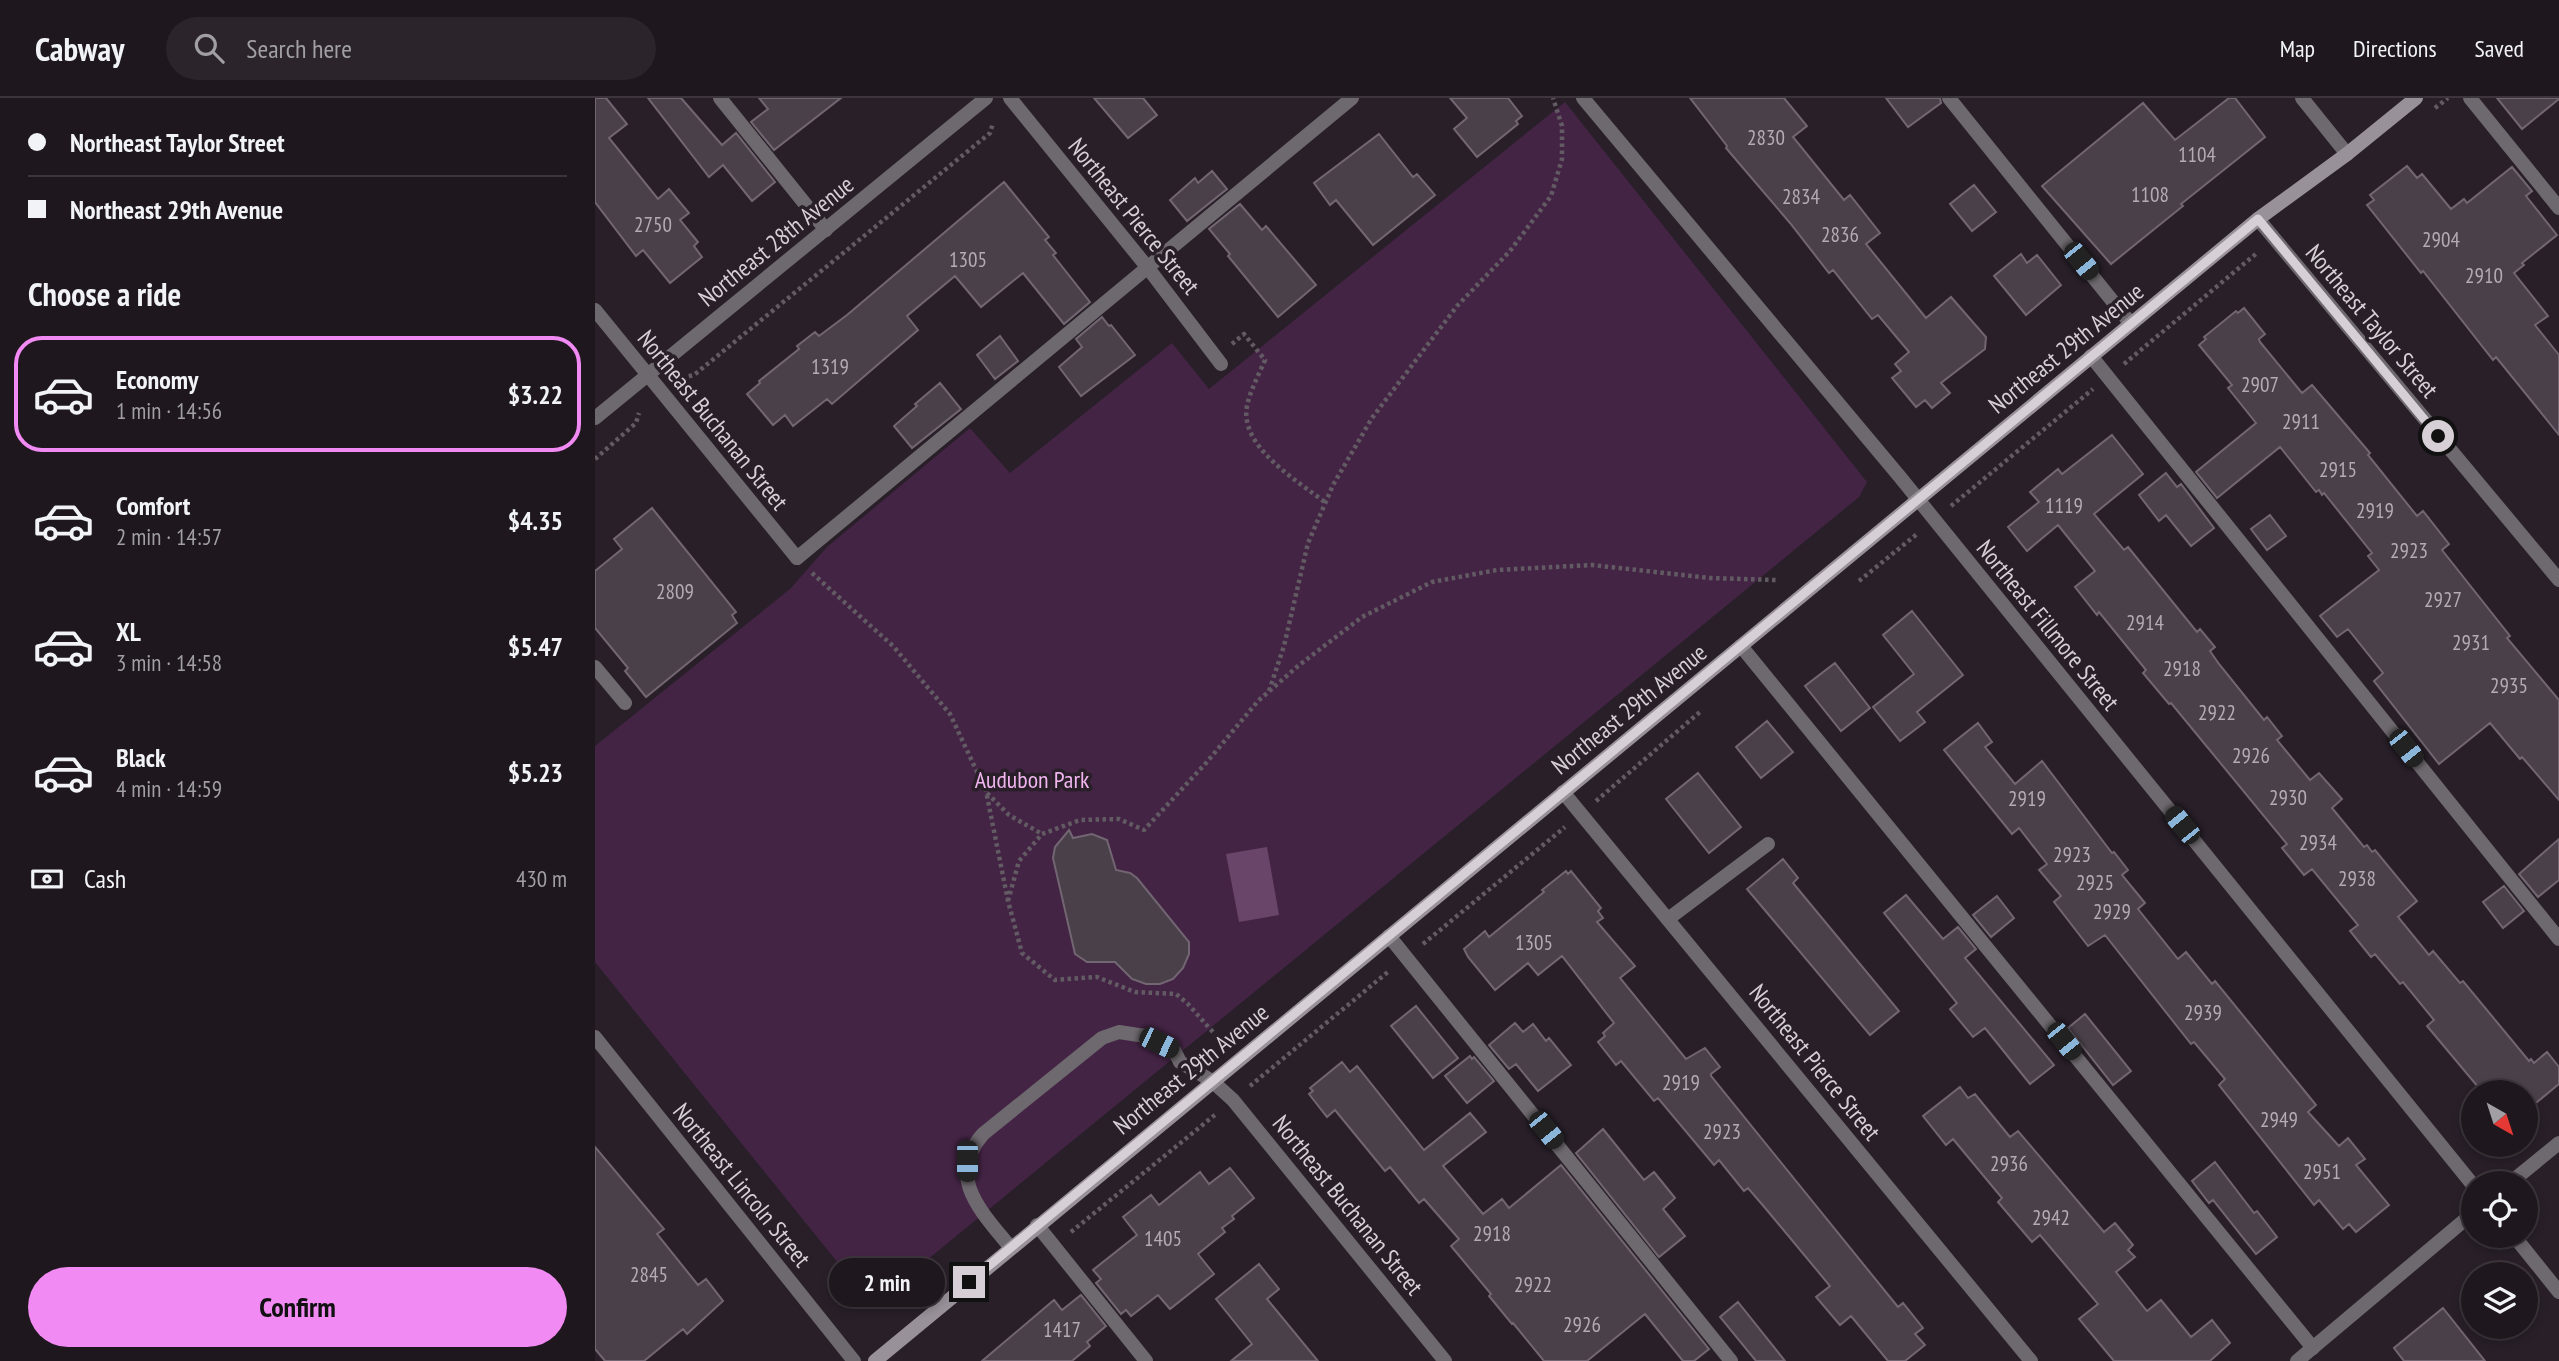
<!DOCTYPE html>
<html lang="en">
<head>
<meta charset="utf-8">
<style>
  :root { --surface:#1e171e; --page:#2b242b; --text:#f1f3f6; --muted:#a19fa4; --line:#3c363c; --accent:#f28af3 }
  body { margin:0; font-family:"PT Sans Narrow",sans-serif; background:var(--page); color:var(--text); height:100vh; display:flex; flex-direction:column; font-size:26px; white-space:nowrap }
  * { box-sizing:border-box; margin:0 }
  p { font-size:23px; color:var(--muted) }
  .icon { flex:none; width:38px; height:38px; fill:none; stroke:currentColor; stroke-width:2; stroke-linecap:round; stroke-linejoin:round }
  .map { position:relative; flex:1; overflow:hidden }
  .panel { display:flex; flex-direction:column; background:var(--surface); width:595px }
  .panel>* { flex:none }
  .top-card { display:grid; align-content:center; height:154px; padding:0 28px; background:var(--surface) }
  .needle { width:46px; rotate:141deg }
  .controls { position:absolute; left:1866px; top:982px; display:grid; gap:14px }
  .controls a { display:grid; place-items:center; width:77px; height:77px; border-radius:50%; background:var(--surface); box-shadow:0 4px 10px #0003,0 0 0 2px var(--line); font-size:35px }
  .end { position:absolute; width:32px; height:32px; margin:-16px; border:9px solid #d6d0d6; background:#111; box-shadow:0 0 0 4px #111 }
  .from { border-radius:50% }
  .bubble { position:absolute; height:49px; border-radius:24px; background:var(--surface); box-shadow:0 4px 10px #0003,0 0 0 2px var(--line); font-size:23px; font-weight:700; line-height:49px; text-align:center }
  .car { position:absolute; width:21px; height:42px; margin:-21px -10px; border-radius:9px; box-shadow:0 0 5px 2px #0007; background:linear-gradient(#222 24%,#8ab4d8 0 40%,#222 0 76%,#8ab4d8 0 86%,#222 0) }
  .top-card b { display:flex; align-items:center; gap:24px; height:66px; font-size:26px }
  .top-card b+b { border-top:2px solid var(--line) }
  .top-card i { width:18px; height:18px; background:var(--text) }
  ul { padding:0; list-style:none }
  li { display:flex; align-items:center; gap:21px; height:116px; margin:0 14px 10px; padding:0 14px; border:4px solid transparent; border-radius:28px }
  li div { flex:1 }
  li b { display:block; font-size:26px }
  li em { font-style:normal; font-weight:700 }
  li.active { border-color:var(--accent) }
  li>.icon { width:63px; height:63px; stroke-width:1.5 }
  h2 { padding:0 28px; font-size:32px; line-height:84px }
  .pay { display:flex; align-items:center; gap:18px; height:77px; padding:0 28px; font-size:26px }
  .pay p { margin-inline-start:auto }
  .action { display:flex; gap:14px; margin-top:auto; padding:14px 28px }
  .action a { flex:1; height:80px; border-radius:42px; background:var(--accent); color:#111; font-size:28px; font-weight:700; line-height:80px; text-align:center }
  header { display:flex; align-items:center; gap:42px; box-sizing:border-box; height:98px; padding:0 35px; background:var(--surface); border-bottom:2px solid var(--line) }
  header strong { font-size:33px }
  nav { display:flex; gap:38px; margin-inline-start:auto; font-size:24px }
  .search { width:490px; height:63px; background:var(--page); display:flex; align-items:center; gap:18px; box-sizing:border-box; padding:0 24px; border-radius:38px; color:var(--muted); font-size:26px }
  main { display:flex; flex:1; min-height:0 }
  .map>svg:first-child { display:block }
</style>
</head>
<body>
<header>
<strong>Cabway</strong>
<div class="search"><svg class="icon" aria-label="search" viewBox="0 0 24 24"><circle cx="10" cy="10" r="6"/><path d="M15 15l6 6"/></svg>Search here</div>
<nav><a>Map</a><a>Directions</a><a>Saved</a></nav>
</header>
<main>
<section class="panel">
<div class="top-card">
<b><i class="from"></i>Northeast Taylor Street</b>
<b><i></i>Northeast 29th Avenue</b>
</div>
<h2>Choose a ride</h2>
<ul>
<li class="active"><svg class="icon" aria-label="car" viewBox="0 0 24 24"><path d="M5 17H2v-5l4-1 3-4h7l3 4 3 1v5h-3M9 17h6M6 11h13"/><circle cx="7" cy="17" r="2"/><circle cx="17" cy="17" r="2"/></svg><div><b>Economy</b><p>1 min · 14:56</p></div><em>$3.22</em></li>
<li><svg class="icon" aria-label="car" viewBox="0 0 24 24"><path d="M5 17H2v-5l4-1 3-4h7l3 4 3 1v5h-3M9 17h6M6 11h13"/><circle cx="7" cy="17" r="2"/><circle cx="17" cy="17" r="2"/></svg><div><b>Comfort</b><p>2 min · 14:57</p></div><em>$4.35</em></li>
<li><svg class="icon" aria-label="car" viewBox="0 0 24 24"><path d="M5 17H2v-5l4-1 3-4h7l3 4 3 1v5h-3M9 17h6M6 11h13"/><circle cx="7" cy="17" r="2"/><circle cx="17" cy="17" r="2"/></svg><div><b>XL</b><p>3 min · 14:58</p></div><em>$5.47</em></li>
<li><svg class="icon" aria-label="car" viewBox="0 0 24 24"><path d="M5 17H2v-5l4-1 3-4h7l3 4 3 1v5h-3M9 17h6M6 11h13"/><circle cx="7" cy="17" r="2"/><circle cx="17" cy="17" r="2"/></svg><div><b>Black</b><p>4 min · 14:59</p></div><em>$5.23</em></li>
</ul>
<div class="pay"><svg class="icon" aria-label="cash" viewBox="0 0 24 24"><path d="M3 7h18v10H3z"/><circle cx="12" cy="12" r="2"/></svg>Cash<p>430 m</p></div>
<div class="action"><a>Confirm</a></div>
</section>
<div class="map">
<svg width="1964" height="1263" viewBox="0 0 1964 1263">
  <rect width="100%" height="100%" fill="#281f28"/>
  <!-- green -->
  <path fill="#442445" d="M 970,4 L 1272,384 L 1264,399 L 277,1207 L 0,864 L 0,648 L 195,491 L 232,449 L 375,330 L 415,375 L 577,245 L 614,291 Z"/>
  <!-- water -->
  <path fill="#694569" d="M 672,749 L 684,817 L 644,824 L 631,756 Z"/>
  <!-- building -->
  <path fill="#4a404a" stroke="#716671" stroke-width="2" d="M 0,0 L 11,0 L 32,26 L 14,40 L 63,101 L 74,91 L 94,115 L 85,122 L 103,144 L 99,148 L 107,159 L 75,185 L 48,152 L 41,158 L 0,104 Z
    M 53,0 L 86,0 L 127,47 L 141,35 L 180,84 L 157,103 L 128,67 L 114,79 Z
    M 164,0 L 246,0 L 179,52 L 156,24 L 173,11 Z
    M 499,0 L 548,0 L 562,17 L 533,40 Z
    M 855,0 L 913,0 L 927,18 L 921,23 L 923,26 L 882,59 L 859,31 L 872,20 Z
    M 1095,0 L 1189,0 L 1212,28 L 1198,39 L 1249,102 L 1255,97 L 1285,135 L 1271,146 L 1331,220 L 1356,199 L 1391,239 L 1390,251 L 1346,285 L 1355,295 L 1337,310 L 1330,302 L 1321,309 L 1297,280 L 1306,273 L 1300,266 L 1314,254 L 1283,217 L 1277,221 L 1238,172 L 1234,175 L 1195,125 L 1131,50 L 1132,48 Z
    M 1291,0 L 1345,0 L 1346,5 L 1313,29 Z
    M 1634,0 L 1640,0 L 1670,39 L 1586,106 L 1588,108 L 1516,166 L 1447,88 L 1548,5 L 1580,42 Z
    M 1902,0 L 1964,0 L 1964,1 L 1927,31 Z
    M 784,36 L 818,79 L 822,76 L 840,97 L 778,147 L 741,102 L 735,107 L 719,85 Z
    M 1812,68 L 1822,80 L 1827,76 L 1856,111 L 1869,101 L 1872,105 L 1917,69 L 1937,93 L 1931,98 L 1962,137 L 1927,165 L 1929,167 L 1919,175 L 1953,218 L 1940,227 L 1964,257 L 1964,337 L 1901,259 L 1898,262 L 1828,173 L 1826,175 L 1772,107 L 1779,102 L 1775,97 Z
    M 617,73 L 632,91 L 592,123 L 575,102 L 600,80 L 603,85 Z
    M 409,84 L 454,139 L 450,142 L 461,155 L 458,157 L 495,204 L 469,226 L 428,175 L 386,209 L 360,178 L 312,218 L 323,232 L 237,306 L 232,301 L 198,328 L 190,317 L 178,327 L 152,296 L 165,285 L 164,283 L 204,251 L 202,248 L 220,234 L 224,238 L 252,217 Z
    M 1379,87 L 1401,114 L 1377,133 L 1355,106 Z
    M 645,106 L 667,132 L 671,128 L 721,187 L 683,219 L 633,158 L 635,156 L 614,131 Z
    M 1426,156 L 1432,165 L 1442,157 L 1466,187 L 1431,217 L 1399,178 Z
    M 1649,210 L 1670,236 L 1664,241 L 1665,244 L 1707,295 L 1717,287 L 1775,355 L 1773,357 L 1822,418 L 1828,413 L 1854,446 L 1847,452 L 1915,538 L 1912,540 L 1964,602 L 1964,702 L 1927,659 L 1925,661 L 1895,625 L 1844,666 L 1779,583 L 1788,575 L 1753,531 L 1742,539 L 1725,518 L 1784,472 L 1773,458 L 1777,455 L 1729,395 L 1727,397 L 1724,392 L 1721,394 L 1685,349 L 1622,400 L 1601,374 L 1661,325 L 1633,290 L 1637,287 L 1604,247 L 1611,241 L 1609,239 L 1641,213 L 1643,215 Z
    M 507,219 L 514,228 L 516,227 L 540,257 L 486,298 L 464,269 L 487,249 L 481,241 Z
    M 405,238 L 423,263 L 400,281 L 382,257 Z
    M 345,285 L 366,311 L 317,350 L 299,328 L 322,308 L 320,306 Z
    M 1517,337 L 1548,376 L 1499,416 L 1529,452 L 1533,449 L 1602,534 L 1605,531 L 1620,549 L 1615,553 L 1624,566 L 1669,622 L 1672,619 L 1687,638 L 1682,642 L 1715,682 L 1724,675 L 1747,701 L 1737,710 L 1769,749 L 1772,747 L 1777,754 L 1780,752 L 1822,803 L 1803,819 L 1834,857 L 1838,853 L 1865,885 L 1868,883 L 1934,963 L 1936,961 L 1939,965 L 1952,954 L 1964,969 L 1964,986 L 1930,1014 L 1930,994 L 1896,994 L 1889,985 L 1883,989 L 1832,928 L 1839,922 L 1808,884 L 1805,886 L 1780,856 L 1776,859 L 1755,833 L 1763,827 L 1717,771 L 1709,777 L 1687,750 L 1692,746 L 1576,605 L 1574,606 L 1548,575 L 1551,572 L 1504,514 L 1502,517 L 1480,489 L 1500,473 L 1463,427 L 1432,453 L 1413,429 L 1444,404 L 1435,394 L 1463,371 L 1467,376 Z
    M 1571,375 L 1582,389 L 1586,386 L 1619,430 L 1596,448 L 1571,417 L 1564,423 L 1544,397 Z
    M 57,410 L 141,514 L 137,517 L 142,525 L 51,599 L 30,573 L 33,570 L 0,530 L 0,473 L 27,451 L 19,441 Z
    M 1675,417 L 1691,438 L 1672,452 L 1656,431 Z
    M 1317,513 L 1368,577 L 1322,614 L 1330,624 L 1305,643 L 1278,609 L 1319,576 L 1288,537 Z
    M 1240,565 L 1275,610 L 1246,633 L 1210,588 Z
    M 1172,623 L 1198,654 L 1166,680 L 1141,649 Z
    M 1383,625 L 1397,644 L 1390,649 L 1420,686 L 1447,663 L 1517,755 L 1519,754 L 1533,772 L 1527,777 L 1550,805 L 1543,811 L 1583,861 L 1591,854 L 1617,886 L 1620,883 L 1721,1007 L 1713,1014 L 1744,1048 L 1753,1040 L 1770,1061 L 1761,1067 L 1794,1107 L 1761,1134 L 1754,1126 L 1748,1131 L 1724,1102 L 1719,1107 L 1624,987 L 1630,981 L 1599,944 L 1596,946 L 1510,837 L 1493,848 L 1459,804 L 1466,798 L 1444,772 L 1452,766 L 1424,730 L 1417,736 L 1349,652 Z
    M 1103,675 L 1146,729 L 1114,755 L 1071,701 Z
    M 474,732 L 478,740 L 497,736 L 512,742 L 521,772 L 535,775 L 542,780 L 594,844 L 594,856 L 588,870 L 578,881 L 565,886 L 551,886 L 537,881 L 520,864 L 492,864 L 480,856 L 458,760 L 460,749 Z
    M 1964,741 L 1964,782 L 1943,799 L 1924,776 Z
    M 1188,761 L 1203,780 L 1198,785 L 1304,913 L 1275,937 L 1152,791 Z
    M 971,773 L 973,776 L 976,773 L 1006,810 L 1003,813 L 1008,820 L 1002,824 L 1040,868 L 1025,880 L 1091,961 L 1110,950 L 1125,969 L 1116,976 L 1116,978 L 1303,1209 L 1308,1205 L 1328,1230 L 1320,1236 L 1330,1247 L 1310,1263 L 1293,1263 L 1256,1218 L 1245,1227 L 1221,1199 L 1235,1188 L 1171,1111 L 1153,1090 L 1149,1093 L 1124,1062 L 1119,1067 L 1063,1000 L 1059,1003 L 1026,963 L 1021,967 L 1003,944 L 1010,938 L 1008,935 L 1019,925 L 967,858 L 943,877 L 933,865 L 900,892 L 873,859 L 869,851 L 890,833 L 894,839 L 949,794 L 947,792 Z
    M 1909,788 L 1929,813 L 1908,830 L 1888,804 Z
    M 1311,797 L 1348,841 L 1363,829 L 1381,851 L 1370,860 L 1459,967 L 1435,986 L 1390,930 L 1378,939 L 1355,911 L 1362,905 L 1289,815 Z
    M 1402,798 L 1419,820 L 1396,839 L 1378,817 Z
    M 821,908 L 863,960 L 838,980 L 796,928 Z
    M 1490,916 L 1536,973 L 1518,987 L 1473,930 Z
    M 920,925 L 928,934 L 938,926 L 951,943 L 954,940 L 976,967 L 943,993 L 921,966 L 914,971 L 894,947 Z
    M 875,958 L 877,961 L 879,959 L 899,983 L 872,1005 L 850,978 Z
    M 747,964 L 755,974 L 762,968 L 829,1052 L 875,1015 L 891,1034 L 848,1068 L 888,1116 L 907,1101 L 914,1110 L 966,1067 L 1114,1251 L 1099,1263 L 1088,1263 L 1050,1216 L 992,1263 L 949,1263 L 918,1225 L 917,1226 L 894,1198 L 896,1196 L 856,1148 L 864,1141 L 829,1101 L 824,1105 L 795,1069 L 790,1073 L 740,1012 L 732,1019 L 714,996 L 718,993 L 715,990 Z
    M 1365,989 L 1373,1000 L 1380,996 L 1415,1039 L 1423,1033 L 1509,1134 L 1520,1125 L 1538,1147 L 1533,1152 L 1540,1159 L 1521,1174 L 1552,1213 L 1566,1202 L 1596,1239 L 1617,1222 L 1635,1245 L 1615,1263 L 1519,1263 L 1484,1221 L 1503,1206 L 1445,1137 L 1437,1144 L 1403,1104 L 1407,1100 L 1358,1041 L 1351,1047 L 1328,1018 Z
    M 1008,1031 L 1049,1082 L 1059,1074 L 1080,1100 L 1068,1111 L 1090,1138 L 1064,1159 L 981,1055 Z
    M 0,1049 L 69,1131 L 62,1136 L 103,1187 L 111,1181 L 128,1203 L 92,1236 L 88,1231 L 49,1263 L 10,1263 L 0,1251 Z
    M 1620,1064 L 1659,1115 L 1662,1113 L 1682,1139 L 1661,1156 L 1618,1102 L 1614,1105 L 1597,1083 Z
    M 635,1070 L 659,1100 L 637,1118 L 639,1121 L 627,1130 L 630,1134 L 603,1156 L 619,1176 L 575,1211 L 563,1197 L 536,1218 L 531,1212 L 526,1216 L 501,1185 L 506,1181 L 498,1172 L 542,1137 L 528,1119 L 556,1097 L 564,1107 L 605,1074 L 614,1086 Z
    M 664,1166 L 684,1191 L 672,1201 L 723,1263 L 636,1263 L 657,1246 L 621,1201 Z
    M 486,1197 L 511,1228 L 492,1244 L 495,1248 L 477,1263 L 387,1263 L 459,1202 L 467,1212 Z
    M 1143,1204 L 1190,1263 L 1161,1263 L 1125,1219 Z
    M 1848,1210 L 1890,1263 L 1809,1263 L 1799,1250 Z"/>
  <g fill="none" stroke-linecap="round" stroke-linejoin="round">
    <!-- path -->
    <path stroke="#635b63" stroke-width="4.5" stroke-dasharray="3.5 3.5" stroke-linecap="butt" d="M 1840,10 L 1853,0
      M 637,246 L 649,236 L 670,262 C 664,276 655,293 652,308 C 644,349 703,383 731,405
      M 1529,266 L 1662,155
      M 87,280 L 99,277 L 395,35 L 398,25
      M 0,361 L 41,325 L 44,315
      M 1356,408 L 1498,291
      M 217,475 L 298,548 L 355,616 L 391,693 L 413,803 L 427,855 L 460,882 L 502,879 L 540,894 L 581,896 L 593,906 L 625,942
      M 1264,483 L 1322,436
      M 674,593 L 689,548 L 713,445 L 738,387 L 777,320 L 862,208 L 915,153 L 956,98 L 967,61 L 967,28 L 958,0
      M 392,695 L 414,717 L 447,736
      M 1001,703 L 1106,613
      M 413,803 L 424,763 L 447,736 L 485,722 L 524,721 L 549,732 L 611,665 L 663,603 L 703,568 L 767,519 L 837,484 L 902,472 L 997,467 L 1115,480 L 1181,482
      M 828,846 L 970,729
      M 655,988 L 794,873
      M 476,1134 L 621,1016"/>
    <!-- lane -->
    <path stroke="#6e696e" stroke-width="14" d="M 125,0 L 231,132
      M 1354,0 L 1536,226
      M 1875,0 L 1964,110
      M 1496,258 L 1964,841
      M 202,460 L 757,0
      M 1146,548 L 1718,1250
      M 0,569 L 30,605
      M 1073,821 L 1173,746
      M 794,838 L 1136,1263
      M 442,1127 L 551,1263
      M 415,1149 C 387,1114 350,1079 388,1036 L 507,940 L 524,934 L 550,938 L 579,952 L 585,964 L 617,983"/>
    <!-- street -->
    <path stroke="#6e696e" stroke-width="14" d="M 415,0 L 553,170 L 626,266
      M 988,0 L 1305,379 L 1878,1087
      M 1707,0 L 1752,56
      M 1663,121 L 1964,482
      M 0,212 L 202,460
      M 0,320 L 391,0
      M 968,694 L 1436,1263
      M 0,939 L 259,1263
      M 617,983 L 638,1002 L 850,1263
      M 1915,1085 L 1964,1045
      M 1919,1138 L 1964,1194
      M 1702,1263 L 1878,1115"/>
    <!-- secondary -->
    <path stroke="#999199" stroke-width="14" d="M 280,1263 L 1663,121 L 1752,56 L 1821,0"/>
  </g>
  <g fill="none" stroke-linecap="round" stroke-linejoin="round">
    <!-- route -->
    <path stroke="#d6d0d6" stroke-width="9" d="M 374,1184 L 1663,121 L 1843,338"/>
  </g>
  <g text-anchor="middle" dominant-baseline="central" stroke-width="7" stroke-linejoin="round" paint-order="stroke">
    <!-- number labels -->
    <g font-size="21" fill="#b3acb3">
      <text x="1171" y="39">2830</text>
      <text x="1602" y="56">1104</text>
      <text x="1555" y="96">1108</text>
      <text x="1206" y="98">2834</text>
      <text x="58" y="126">2750</text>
      <text x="1245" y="136">2836</text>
      <text x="1846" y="141">2904</text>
      <text x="373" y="161">1305</text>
      <text x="1889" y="177">2910</text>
      <text x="235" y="268">1319</text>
      <text x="1665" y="286">2907</text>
      <text x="1706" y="323">2911</text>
      <text x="1743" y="371">2915</text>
      <text x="1469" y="407">1119</text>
      <text x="1780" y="412">2919</text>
      <text x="1814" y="452">2923</text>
      <text x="80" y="493">2809</text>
      <text x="1848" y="501">2927</text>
      <text x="1550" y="524">2914</text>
      <text x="1876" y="544">2931</text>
      <text x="1587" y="570">2918</text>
      <text x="1914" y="587">2935</text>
      <text x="1622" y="614">2922</text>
      <text x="1656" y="657">2926</text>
      <text x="1693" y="699">2930</text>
      <text x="1432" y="700">2919</text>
      <text x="1723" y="744">2934</text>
      <text x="1477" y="756">2923</text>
      <text x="1762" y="780">2938</text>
      <text x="1500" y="784">2925</text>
      <text x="1517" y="813">2929</text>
      <text x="939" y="844">1305</text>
      <text x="1608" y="914">2939</text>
      <text x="1086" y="984">2919</text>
      <text x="1684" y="1021">2949</text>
      <text x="1127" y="1033">2923</text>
      <text x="1414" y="1065">2936</text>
      <text x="1727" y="1073">2951</text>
      <text x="1456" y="1119">2942</text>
      <text x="897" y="1135">2918</text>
      <text x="568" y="1140">1405</text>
      <text x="54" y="1176">2845</text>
      <text x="938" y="1186">2922</text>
      <text x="987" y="1226">2926</text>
      <text x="467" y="1231">1417</text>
    </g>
    <!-- street labels -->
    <g font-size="24" fill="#d6d0d6" stroke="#281f28">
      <text transform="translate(539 118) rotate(51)">Northeast Pierce Street</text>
      <text transform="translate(181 143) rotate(-39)">Northeast 28th Avenue</text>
      <text transform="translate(1777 223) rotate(50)">Northeast Taylor Street</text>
      <text transform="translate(1471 250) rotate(-39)">Northeast 29th Avenue</text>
      <text transform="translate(118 322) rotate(51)">Northeast Buchanan Street</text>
      <text transform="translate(1453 527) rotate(51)">Northeast Fillmore Street</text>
      <text transform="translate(1034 611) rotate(-39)">Northeast 29th Avenue</text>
      <text transform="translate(1220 964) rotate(51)">Northeast Pierce Street</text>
      <text transform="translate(596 971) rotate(-39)">Northeast 29th Avenue</text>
      <text transform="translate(147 1087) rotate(51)">Northeast Lincoln Street</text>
      <text transform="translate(753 1107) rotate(51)">Northeast Buchanan Street</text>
    </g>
    <!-- park labels -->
    <g font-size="24" fill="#f0b4ef" stroke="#281f28">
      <text x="437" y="681">Audubon Park</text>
    </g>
  </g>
</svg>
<div class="controls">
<a><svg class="needle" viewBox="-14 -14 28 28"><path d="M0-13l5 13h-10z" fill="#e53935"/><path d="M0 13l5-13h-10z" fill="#a19fa4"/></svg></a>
<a><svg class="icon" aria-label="locate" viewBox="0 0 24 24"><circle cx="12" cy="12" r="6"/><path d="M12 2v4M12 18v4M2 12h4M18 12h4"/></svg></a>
<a><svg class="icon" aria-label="layers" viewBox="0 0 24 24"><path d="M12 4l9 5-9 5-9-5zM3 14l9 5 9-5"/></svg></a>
</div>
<i class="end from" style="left:1843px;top:338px"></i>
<i class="end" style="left:374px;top:1184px"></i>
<div class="bubble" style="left:234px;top:1160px;width:116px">2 min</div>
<i class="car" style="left:1486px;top:163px;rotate:141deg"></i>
<i class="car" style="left:1811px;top:650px;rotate:142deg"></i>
<i class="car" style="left:1587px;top:727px;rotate:321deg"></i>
<i class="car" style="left:1469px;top:943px;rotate:141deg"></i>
<i class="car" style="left:564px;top:945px;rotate:116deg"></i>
<i class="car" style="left:951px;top:1032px;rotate:141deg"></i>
<i class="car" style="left:372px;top:1063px;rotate:180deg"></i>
</div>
</main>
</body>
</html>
